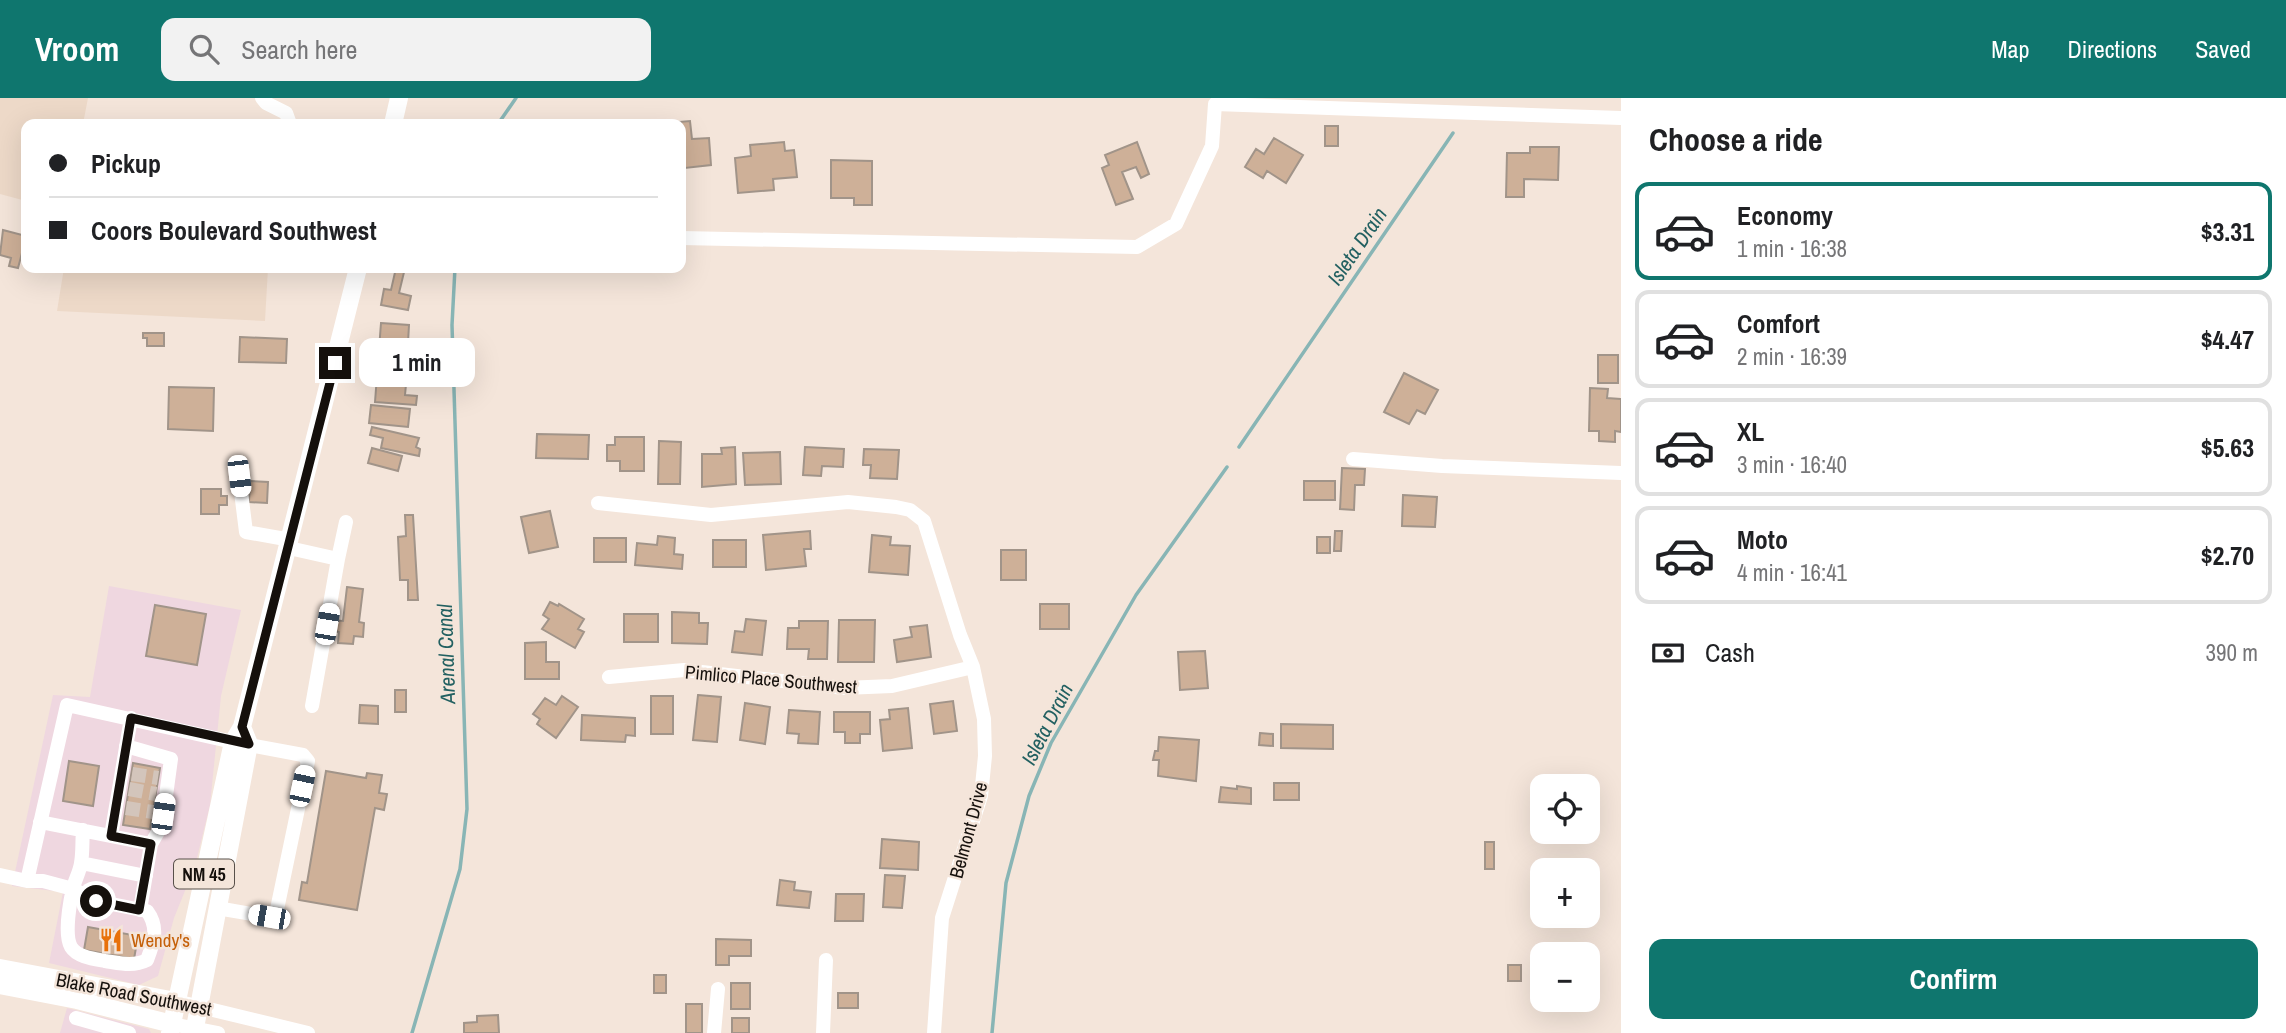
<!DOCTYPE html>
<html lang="en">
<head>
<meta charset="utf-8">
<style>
  :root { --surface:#fff; --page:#f2f2f2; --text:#202124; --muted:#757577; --line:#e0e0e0; --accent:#0f766e }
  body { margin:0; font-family:"Archivo Narrow",sans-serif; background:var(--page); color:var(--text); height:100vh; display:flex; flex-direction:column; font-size:26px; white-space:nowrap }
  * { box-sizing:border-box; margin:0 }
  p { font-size:23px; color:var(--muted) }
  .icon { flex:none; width:38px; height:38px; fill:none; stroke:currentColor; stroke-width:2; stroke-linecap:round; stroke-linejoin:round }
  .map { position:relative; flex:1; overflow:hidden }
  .side { display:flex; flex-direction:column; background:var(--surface); width:665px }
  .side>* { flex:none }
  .guide { position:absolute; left:21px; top:21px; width:665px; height:154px; border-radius:14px; box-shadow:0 7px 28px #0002; display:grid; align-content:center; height:154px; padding:0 28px; background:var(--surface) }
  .buttons { position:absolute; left:1530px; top:676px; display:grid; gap:14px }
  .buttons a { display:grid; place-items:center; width:70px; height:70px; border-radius:14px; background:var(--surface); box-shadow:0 7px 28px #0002; font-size:35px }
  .end { position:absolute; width:32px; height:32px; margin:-16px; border:9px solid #15100c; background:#fff; box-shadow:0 0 0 4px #fff }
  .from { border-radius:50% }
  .bubble { position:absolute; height:49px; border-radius:14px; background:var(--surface); box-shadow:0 7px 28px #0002; font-size:23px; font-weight:700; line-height:49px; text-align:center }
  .car { position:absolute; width:21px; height:42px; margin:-21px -10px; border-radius:9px; box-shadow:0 0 5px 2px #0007; background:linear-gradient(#fff 24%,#345 0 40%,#fff 0 76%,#345 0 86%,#fff 0) }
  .guide b { display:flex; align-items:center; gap:24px; height:66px; font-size:26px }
  .guide b+b { border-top:2px solid var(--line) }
  .guide i { width:18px; height:18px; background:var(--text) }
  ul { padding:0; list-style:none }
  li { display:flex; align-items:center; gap:21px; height:98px; margin:0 14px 10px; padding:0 14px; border:4px solid var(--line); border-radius:14px }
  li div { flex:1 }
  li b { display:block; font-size:26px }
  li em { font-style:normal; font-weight:700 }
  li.selected { border-color:var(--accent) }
  li>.icon { width:63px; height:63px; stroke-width:1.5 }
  h2 { padding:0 28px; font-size:32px; line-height:84px }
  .pay { display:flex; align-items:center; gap:18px; height:77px; padding:0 28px; font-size:26px }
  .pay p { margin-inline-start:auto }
  .action { display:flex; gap:14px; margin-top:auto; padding:14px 28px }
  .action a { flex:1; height:80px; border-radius:14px; background:var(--accent); color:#fff; font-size:28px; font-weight:700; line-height:80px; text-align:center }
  header { display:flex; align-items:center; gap:42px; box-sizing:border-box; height:98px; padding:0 35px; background:var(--accent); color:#fff }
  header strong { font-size:33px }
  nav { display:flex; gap:38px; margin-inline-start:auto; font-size:24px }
  .search { width:490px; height:63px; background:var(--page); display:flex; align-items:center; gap:18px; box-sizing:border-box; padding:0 24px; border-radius:14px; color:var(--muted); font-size:26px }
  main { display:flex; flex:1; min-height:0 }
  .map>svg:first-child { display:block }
</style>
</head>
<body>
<header>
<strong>Vroom</strong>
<div class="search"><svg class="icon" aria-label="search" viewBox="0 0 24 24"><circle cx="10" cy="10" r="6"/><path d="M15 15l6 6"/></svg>Search here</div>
<nav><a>Map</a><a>Directions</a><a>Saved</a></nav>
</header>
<main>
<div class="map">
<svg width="1621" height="935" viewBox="0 0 1621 935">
  <rect width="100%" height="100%" fill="#f4e5da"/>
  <!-- commercial -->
  <path fill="#efd7e0" d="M 109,488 L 241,512 L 221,598 L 210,707 L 195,768 L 174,820 L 158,878 L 139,887 L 49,865 L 63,794 L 12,788 L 53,597 L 90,599 Z
    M 67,910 L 149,931 L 151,935 L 60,935 Z"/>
  <!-- built -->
  <path fill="#edd9c8" d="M 0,0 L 88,0 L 83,26 L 26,26 L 26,103 L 0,96 Z
    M 64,170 L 268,170 L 265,223 L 57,213 Z"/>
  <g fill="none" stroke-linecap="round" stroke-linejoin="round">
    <!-- stream -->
    <path stroke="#88b5b5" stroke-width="3.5" d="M 498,26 L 516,0
      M 1239,349 L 1453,35
      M 412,935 L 460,771 L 467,711 L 452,227 L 455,170
      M 992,935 L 1006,785 L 1029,698 L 1051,645 L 1136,497 L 1227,369"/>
  </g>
  <!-- building -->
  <path fill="#ceb098" stroke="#a19489" stroke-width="2" d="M 690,23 L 692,41 L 709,40 L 711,67 L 685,70 L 683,58 L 681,58 L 681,26 L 655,26 Z
    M 1325,28 L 1338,28 L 1338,48 L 1325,48 Z
    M 1274,40 L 1303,57 L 1286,85 L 1267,73 L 1263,80 L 1245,69 L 1256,51 L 1264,56 Z
    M 784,44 L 785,53 L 794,52 L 797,79 L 773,81 L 774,92 L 738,95 L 735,60 L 751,58 L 750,47 Z
    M 1137,44 L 1149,76 L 1141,80 L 1136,69 L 1122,74 L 1133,101 L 1116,107 L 1102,70 L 1109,67 L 1105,57 Z
    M 1530,49 L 1559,49 L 1558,82 L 1524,81 L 1524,99 L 1506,99 L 1507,55 L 1530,55 Z
    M 831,62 L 872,63 L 872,107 L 854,107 L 854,100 L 831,100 Z
    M 3,132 L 26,138 L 26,156 L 22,155 L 18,170 L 9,168 L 11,160 L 0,157 Z
    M 396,170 L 405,170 L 399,195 L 411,198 L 408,212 L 381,207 L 384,191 L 391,192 Z
    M 381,225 L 409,227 L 408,245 L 415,246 L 413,259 L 419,259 L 418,277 L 407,276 L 405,297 L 417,298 L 416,307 L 375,304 Z
    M 143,235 L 164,235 L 164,248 L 147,248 L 147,240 L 143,240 Z
    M 240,239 L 287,241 L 286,265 L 239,264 Z
    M 1598,257 L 1618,257 L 1618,285 L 1598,285 Z
    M 1404,275 L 1438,292 L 1425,316 L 1417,312 L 1409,326 L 1384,314 Z
    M 169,289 L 214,290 L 213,333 L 168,331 Z
    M 1590,290 L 1608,291 L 1607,300 L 1621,301 L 1621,334 L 1615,333 L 1615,344 L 1599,343 L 1599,333 L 1589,333 Z
    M 371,307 L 410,311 L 408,329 L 369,325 Z
    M 372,329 L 419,340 L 416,349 L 420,351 L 419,358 L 381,350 L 383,340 L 370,337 Z
    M 537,336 L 589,337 L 588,361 L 536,360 Z
    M 615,339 L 644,339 L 644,373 L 620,373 L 620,363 L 607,363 L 607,347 L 615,347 Z
    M 659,343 L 681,344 L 680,386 L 658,386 Z
    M 735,349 L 736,386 L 702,389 L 702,356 L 722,356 L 721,350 Z
    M 805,349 L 844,351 L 843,369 L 822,368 L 821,378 L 803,377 Z
    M 372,350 L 402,358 L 398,373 L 368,365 Z
    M 864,351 L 899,352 L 897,381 L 870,380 L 871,367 L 863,367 Z
    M 780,354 L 781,386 L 745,387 L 743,355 Z
    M 1342,370 L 1365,371 L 1364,387 L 1355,387 L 1354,412 L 1340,411 Z
    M 250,383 L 268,384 L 267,405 L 249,404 Z
    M 1304,383 L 1335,383 L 1335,402 L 1304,402 Z
    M 201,391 L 221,391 L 221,398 L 227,398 L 227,407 L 219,407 L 219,416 L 201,416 Z
    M 1403,397 L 1437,399 L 1435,429 L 1402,428 Z
    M 550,413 L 558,449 L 529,455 L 521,419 Z
    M 405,417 L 413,417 L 418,502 L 408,502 L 408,482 L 400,482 L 398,439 L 406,438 Z
    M 810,433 L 811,451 L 804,451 L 806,468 L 766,472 L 763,437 Z
    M 1335,433 L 1342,433 L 1341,453 L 1334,453 Z
    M 872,437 L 891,439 L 890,447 L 910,448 L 908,477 L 869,474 Z
    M 658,438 L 675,440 L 674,456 L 683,457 L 682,471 L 635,467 L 637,445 L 657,447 Z
    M 1317,439 L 1330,439 L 1330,455 L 1317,455 Z
    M 594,440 L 626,440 L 626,464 L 594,464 Z
    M 713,442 L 746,442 L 746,469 L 713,469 Z
    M 1001,452 L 1026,452 L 1026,482 L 1001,482 Z
    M 347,489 L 363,491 L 359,524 L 364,525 L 363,539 L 354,538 L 353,546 L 338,545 L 339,534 L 331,533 L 332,522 L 343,523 Z
    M 550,504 L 558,508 L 559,506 L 584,521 L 578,531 L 584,534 L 575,550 L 542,531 L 549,521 L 543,517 Z
    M 1040,506 L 1069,506 L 1069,531 L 1040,531 Z
    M 155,507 L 206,516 L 197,567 L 146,558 Z
    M 672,514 L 699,515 L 699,525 L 708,525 L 707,546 L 672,545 Z
    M 624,516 L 658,516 L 658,544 L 624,544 Z
    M 746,521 L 766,523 L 762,557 L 732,554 L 735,533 L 744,534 Z
    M 839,522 L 875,522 L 874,564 L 838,564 Z
    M 799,523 L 828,523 L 827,561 L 808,561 L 809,551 L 787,551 L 788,530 L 799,530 Z
    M 927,527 L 931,559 L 897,564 L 894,542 L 912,539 L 910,529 Z
    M 546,544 L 546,564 L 559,564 L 559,581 L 525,581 L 525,545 Z
    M 1205,553 L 1208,590 L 1180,592 L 1178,554 Z
    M 395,592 L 406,592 L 406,614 L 395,614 Z
    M 698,597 L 721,599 L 717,644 L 693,642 Z
    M 562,598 L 578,609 L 556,640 L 537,626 L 540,621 L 533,616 L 545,600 L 556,607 Z
    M 651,598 L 673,598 L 673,636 L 651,636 Z
    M 953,603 L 957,633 L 934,636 L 930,606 Z
    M 745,605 L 770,609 L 765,646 L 740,642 Z
    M 360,607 L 378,608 L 378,626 L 359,625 Z
    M 908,610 L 912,650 L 883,653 L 880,622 L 890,621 L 889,612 Z
    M 789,612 L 820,614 L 818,646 L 798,645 L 799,636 L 787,635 Z
    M 834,614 L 870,614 L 870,636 L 860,636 L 860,645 L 845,645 L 845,634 L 834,634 Z
    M 582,617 L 635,620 L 635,638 L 626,637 L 625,644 L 581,642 Z
    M 1281,626 L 1333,627 L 1333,651 L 1281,650 Z
    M 1260,635 L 1273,636 L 1273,648 L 1259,647 Z
    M 1159,639 L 1199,642 L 1196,683 L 1158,678 L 1159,662 L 1153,662 L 1155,653 L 1158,653 Z
    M 69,663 L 99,668 L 93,708 L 63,703 Z
    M 133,665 L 160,670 L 150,731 L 123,727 Z
    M 326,673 L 366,680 L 367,675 L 382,677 L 379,695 L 387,696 L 384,712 L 375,710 L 357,812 L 299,802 L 302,784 L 307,785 Z
    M 1274,685 L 1299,685 L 1299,702 L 1274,702 Z
    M 1237,688 L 1251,690 L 1251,706 L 1219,704 L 1221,689 L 1237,691 Z
    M 882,741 L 919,744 L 918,772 L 880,770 Z
    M 1485,744 L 1494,744 L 1494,771 L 1485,771 Z
    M 885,777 L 905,778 L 902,810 L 883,809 Z
    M 780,782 L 795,784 L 794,792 L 811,794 L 809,810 L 777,807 Z
    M 836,796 L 864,796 L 863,823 L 835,823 Z
    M 88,829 L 138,838 L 134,861 L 84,852 Z
    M 716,841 L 751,842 L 751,858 L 729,858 L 729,867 L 716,867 Z
    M 1508,867 L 1521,867 L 1521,883 L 1508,883 Z
    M 654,877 L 666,877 L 666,895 L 654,895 Z
    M 731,885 L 750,885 L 750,911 L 731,911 Z
    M 838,895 L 858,895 L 858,910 L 838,910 Z
    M 686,906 L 702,906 L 702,935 L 686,935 Z
    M 498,917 L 499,935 L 464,935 L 464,925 L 477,924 L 477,918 Z
    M 732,920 L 749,920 L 749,935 L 732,935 Z"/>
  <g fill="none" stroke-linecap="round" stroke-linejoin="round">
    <!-- minor-tunnel -->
    <path stroke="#d3c5bb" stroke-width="14" stroke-dasharray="14 7" stroke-linecap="butt" d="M 132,676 L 158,680
      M 129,691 L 156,696
      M 126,710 L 153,714"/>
    <!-- minor -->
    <path stroke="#fff" stroke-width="14" d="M 262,0 L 266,5 L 286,15 L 290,26
      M 681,140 L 1137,149 L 1176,126 L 1212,48 L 1215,6 L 1621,20
      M 1353,361 L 1442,368 L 1621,375
      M 239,378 L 246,434 L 291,442
      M 598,405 L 711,417 L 848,404 L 896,409 L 910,412 L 924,423 L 960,537 L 973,569 L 984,621 L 985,658 L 981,698 L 942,820 L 934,935
      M 289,450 L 338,461 L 312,608
      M 338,461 L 346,424
      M 609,579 L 684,572 L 844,590 L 892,588 L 973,569
      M 126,648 L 171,661 L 162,727 L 151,746 L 140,812
      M 40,724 L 151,746
      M 111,738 L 131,620
      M 81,765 L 146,778
      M 0,777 L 27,783 L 67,607 L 233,644 L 303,657 L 308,663 L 276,816 L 269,819 L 217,810
      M 27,783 L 43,783 L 73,791 L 96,803 L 147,813 C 159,829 154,844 147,862 C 133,869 119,865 105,863 C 94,861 77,859 71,849 C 64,837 70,804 73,790 C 75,782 80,773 81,765 C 83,754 82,743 83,732
      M 176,903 L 308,935
      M 76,920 L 129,935
      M 172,926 L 218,935
      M 714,935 L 718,891
      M 823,935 L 826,862"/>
    <!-- major -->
    <path stroke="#fff" stroke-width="18" d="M 393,26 L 399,0
      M 0,870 L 176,903
      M 0,887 L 77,902 L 172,926
      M 170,935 L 233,644 L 242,629 L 358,170
      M 194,935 L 249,646 L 242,629"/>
  </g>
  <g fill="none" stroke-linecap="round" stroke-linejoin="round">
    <!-- route -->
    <path stroke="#15100c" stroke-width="9" d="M 96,803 L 139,812 L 151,746 L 111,738 L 131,620 L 249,646 L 242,629 L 335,265"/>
  </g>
  <!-- icons -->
  <defs>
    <g id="restaurant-bare" transform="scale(1.89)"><path d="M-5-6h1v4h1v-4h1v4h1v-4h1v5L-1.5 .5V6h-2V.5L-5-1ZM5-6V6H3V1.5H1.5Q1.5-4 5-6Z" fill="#e8710a" stroke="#f4e5da" stroke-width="2.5" paint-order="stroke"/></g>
  </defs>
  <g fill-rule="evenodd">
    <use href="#restaurant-bare" x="111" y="842"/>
  </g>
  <g text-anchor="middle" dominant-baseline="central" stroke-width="5" stroke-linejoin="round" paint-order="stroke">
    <!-- shield labels -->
    <rect fill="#f4e5da" stroke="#58504a" stroke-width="2" x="174" y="761.5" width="60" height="29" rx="5"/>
    <g font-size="18" font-weight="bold" fill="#15100c">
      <text x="204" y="776">NM 45</text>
    </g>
    <!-- street labels -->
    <g font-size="19" fill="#15100c" stroke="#f4e5da">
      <text transform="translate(771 581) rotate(5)">Pimlico Place Southwest</text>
      <text transform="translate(968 732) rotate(-75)">Belmont Drive</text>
      <text transform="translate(134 896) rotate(11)">Blake Road Southwest</text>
    </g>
    <!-- food labels -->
    <g font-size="19" fill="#c56008" stroke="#f4e5da" text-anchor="start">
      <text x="131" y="842">Wendy's</text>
    </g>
    <!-- water labels -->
    <g font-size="21" font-style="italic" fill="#226061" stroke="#f4e5da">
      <text transform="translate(1357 148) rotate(-56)">Isleta Drain</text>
      <text transform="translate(446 556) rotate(-92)">Arenal Canal</text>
      <text transform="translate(1047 626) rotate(-63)">Isleta Drain</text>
    </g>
  </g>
</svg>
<div class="buttons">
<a><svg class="icon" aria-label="locate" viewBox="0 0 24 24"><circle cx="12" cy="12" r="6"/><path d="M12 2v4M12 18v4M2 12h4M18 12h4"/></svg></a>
<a>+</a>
<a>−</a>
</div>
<i class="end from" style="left:96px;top:803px"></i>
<i class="end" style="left:335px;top:265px"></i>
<div class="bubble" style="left:359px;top:240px;width:116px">1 min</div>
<i class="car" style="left:239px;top:378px;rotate:173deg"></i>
<i class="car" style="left:327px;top:526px;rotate:10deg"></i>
<i class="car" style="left:302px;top:688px;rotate:12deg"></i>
<i class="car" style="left:163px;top:716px;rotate:8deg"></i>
<i class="car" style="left:269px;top:819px;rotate:280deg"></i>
<div class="guide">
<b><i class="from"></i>Pickup</b>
<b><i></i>Coors Boulevard Southwest</b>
</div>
</div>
<section class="side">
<h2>Choose a ride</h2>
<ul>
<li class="selected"><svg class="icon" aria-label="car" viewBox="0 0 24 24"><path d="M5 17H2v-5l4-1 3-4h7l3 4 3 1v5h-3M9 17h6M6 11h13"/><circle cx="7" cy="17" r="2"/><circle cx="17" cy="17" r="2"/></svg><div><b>Economy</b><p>1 min · 16:38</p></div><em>$3.31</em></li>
<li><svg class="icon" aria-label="car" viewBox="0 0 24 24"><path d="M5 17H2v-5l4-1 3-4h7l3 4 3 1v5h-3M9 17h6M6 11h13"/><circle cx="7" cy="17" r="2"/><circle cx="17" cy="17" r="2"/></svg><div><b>Comfort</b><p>2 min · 16:39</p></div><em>$4.47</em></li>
<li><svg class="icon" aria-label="car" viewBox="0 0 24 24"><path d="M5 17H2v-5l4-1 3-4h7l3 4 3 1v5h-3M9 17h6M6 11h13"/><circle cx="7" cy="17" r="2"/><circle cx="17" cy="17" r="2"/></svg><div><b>XL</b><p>3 min · 16:40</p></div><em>$5.63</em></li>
<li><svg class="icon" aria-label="car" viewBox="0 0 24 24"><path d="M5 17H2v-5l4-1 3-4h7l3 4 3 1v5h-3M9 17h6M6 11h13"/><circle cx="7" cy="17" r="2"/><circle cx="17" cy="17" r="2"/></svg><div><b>Moto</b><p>4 min · 16:41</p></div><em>$2.70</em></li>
</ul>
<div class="pay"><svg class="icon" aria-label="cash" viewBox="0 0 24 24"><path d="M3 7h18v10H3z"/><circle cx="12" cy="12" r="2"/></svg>Cash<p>390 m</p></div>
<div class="action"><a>Confirm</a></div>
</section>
</main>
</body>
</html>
